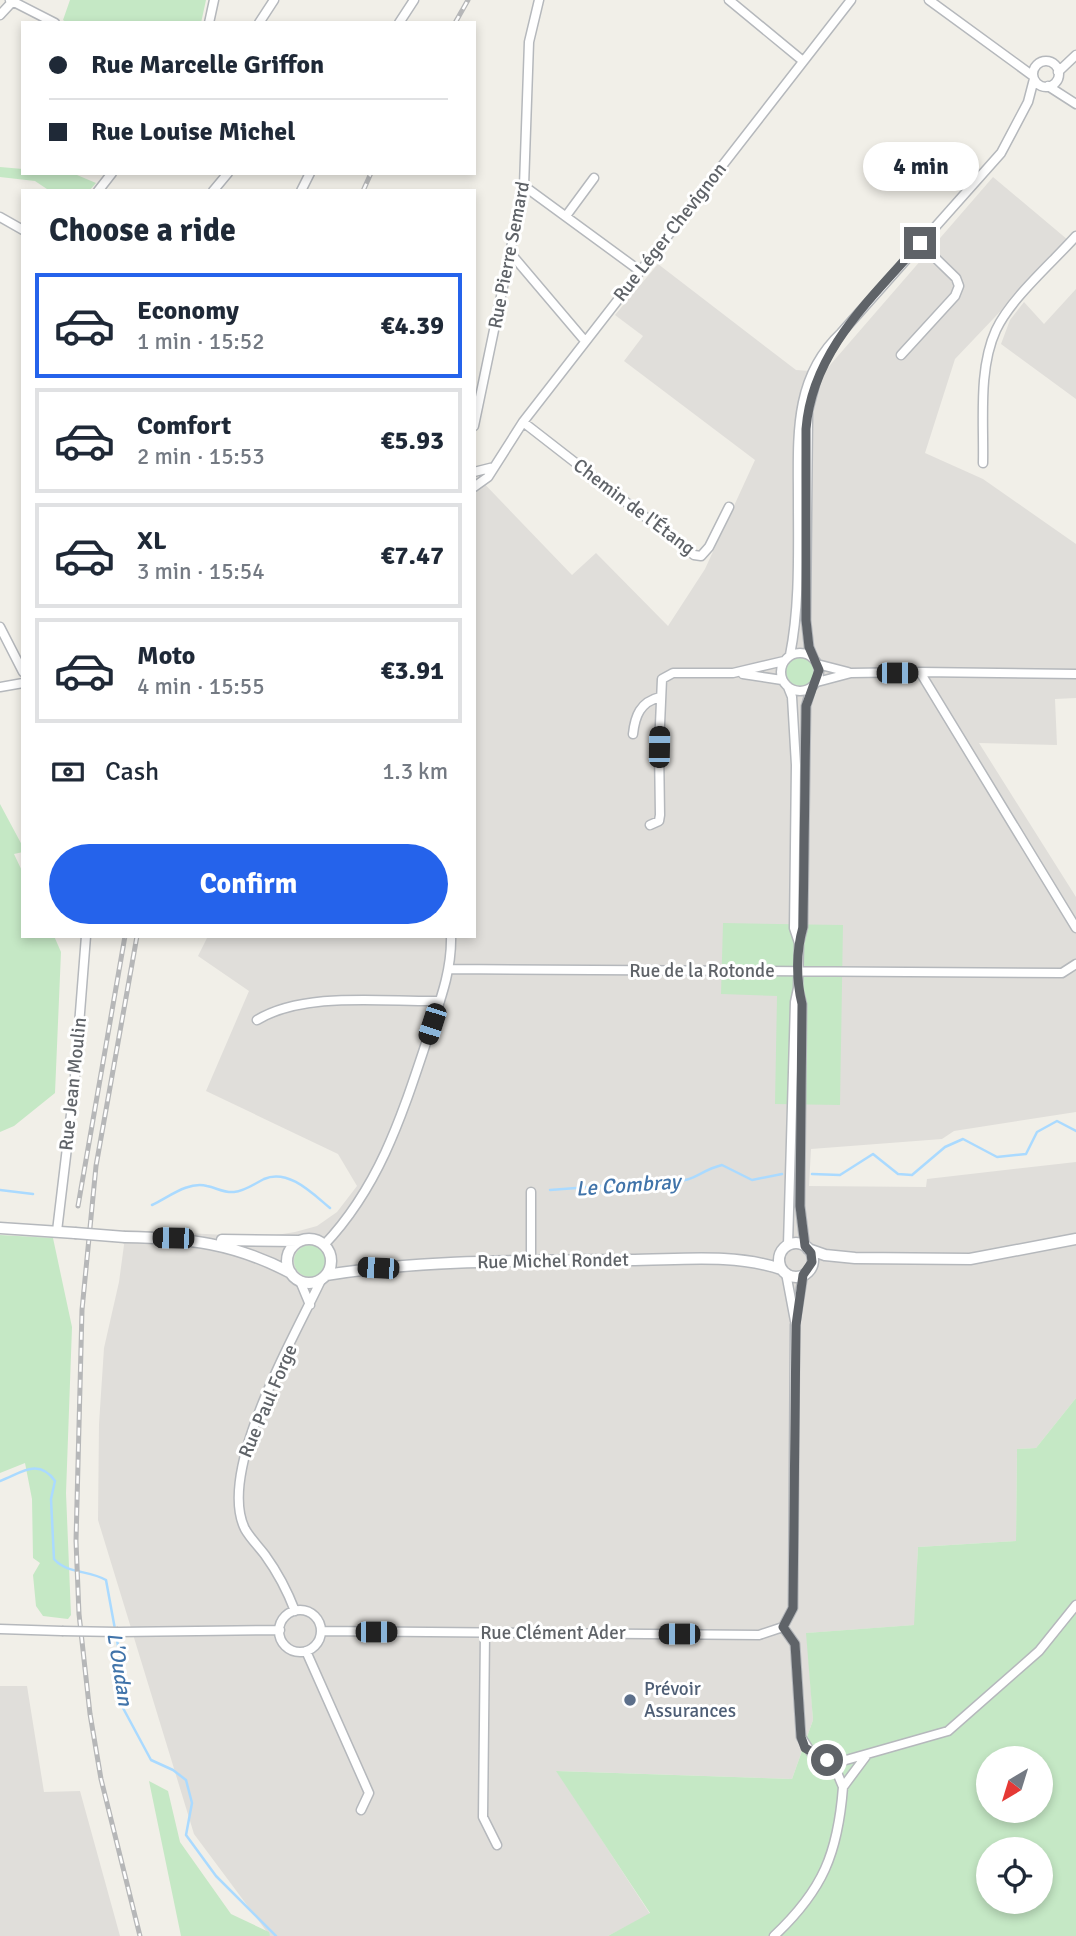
<!DOCTYPE html>
<html lang="en">
<head>
<meta charset="utf-8">
<style>
  :root { --surface:#fff; --page:#f6f6f7; --text:#1f2937; --muted:#747a83; --line:#e0e1e3; --accent:#2563eb }
  body { margin:0; font-family:Signika,sans-serif; background:var(--page); color:var(--text); height:100vh; display:flex; flex-direction:column; font-size:26px; white-space:nowrap }
  * { box-sizing:border-box; margin:0 }
  p { font-size:23px; color:var(--muted) }
  .icon { flex:none; width:38px; height:38px; fill:none; stroke:currentColor; stroke-width:2; stroke-linecap:round; stroke-linejoin:round }
  .map { position:relative; flex:1; overflow:hidden }
  .sheet { position:absolute; left:21px; top:189px; width:455px; height:749px; display:flex; flex-direction:column; background:var(--surface); border-radius:0px; box-shadow:0 4px 10px #0003 }
  .sheet>* { flex:none }
  .top-card { position:absolute; left:21px; top:21px; width:455px; height:154px; border-radius:0px; box-shadow:0 4px 10px #0003; display:grid; align-content:center; height:154px; padding:0 28px; background:var(--surface) }
  .needle { width:46px; rotate:218deg }
  .buttons { position:absolute; left:976px; top:1746px; display:grid; gap:14px }
  .buttons a { display:grid; place-items:center; width:77px; height:77px; border-radius:50%; background:var(--surface); box-shadow:0 4px 10px #0003; font-size:35px }
  .end { position:absolute; width:32px; height:32px; margin:-16px; border:9px solid #5f6368; background:#fff; box-shadow:0 0 0 4px #fff }
  .from { border-radius:50% }
  .bubble { position:absolute; height:49px; border-radius:24px; background:var(--surface); box-shadow:0 4px 10px #0003; font-size:23px; font-weight:800; line-height:49px; text-align:center }
  .car { position:absolute; width:21px; height:42px; margin:-21px -10px; border-radius:9px; box-shadow:0 0 5px 2px #0007; background:linear-gradient(#222 24%,#8ab4d8 0 40%,#222 0 76%,#8ab4d8 0 86%,#222 0) }
  .top-card b { display:flex; align-items:center; gap:24px; height:66px; font-size:26px }
  .top-card b+b { border-top:2px solid var(--line) }
  .top-card i { width:18px; height:18px; background:var(--text) }
  ul { padding:0; list-style:none }
  li { display:flex; align-items:center; gap:21px; height:105px; margin:0 14px 10px; padding:0 14px; border:4px solid var(--line); border-radius:0px }
  li div { flex:1 }
  li b { display:block; font-size:26px }
  li em { font-style:normal; font-weight:800 }
  li.active { border-color:var(--accent) }
  li>.icon { width:63px; height:63px; stroke-width:1.5 }
  h2 { padding:0 28px; font-size:32px; line-height:84px }
  .pay { display:flex; align-items:center; gap:18px; height:77px; padding:0 28px; font-size:26px }
  .pay p { margin-inline-start:auto }
  .action { display:flex; gap:14px; margin-top:auto; padding:14px 28px }
  .action a { flex:1; height:80px; border-radius:42px; background:var(--accent); color:#fff; font-size:28px; font-weight:800; line-height:80px; text-align:center }
  .map>svg:first-child { display:block }
</style>
</head>
<body>
<div class="map">
<svg width="1076" height="1936" viewBox="0 0 1076 1936">
  <rect width="100%" height="100%" fill="#f1efe8"/>
  <!-- industrial -->
  <path fill="#e0deda" d="M 993,177 L 1068,240 L 955,359 L 925,453 L 983,479 L 1076,544 L 1076,698 L 1055,699 L 1057,745 L 979,743 L 1076,897 L 1076,1112 L 954,1131 L 942,1139 L 811,1149 L 809,1186 L 926,1187 L 927,1179 L 1076,1162 L 1076,1398 L 1036,1448 L 1017,1449 L 1016,1541 L 918,1547 L 915,1625 L 807,1633 L 813,1720 L 792,1779 L 557,1771 L 650,1914 L 608,1936 L 270,1936 L 194,1834 L 98,1520 L 99,1424 L 104,1348 L 119,1282 L 126,1230 L 264,1237 L 295,1232 L 317,1226 L 337,1212 L 357,1186 L 338,1154 L 206,1091 L 249,991 L 198,956 L 208,936 L 474,936 L 474,473 L 572,575 L 596,553 L 668,626 L 705,569 L 755,460 L 624,361 L 643,336 L 615,315 L 658,264 L 796,370 L 824,372 Z
    M 1076,289 L 1076,399 L 1001,344 L 1010,320 L 1024,302 L 1044,324 Z
    M 0,1686 L 27,1686 L 44,1792 L 80,1791 L 120,1936 L 0,1936 Z"/>
  <!-- green -->
  <path fill="#c5e8c5" fill-rule="evenodd" d="M 70,0 L 206,0 L 201,23 L 67,23 L 63,20 Z
    M 0,167 L 23,169 L 23,173 L 77,175 L 96,183 L 89,191 L 50,191 L 35,181 L 0,177 Z
    M786 672a14 14 0 1 1 28 0a14 14 0 1 1-28 0Z
    M 0,804 L 23,847 L 23,852 L 14,854 L 23,873 L 23,936 L 54,936 L 61,952 L 55,1093 L 14,1126 L 0,1132 Z
    M 723,923 L 843,925 L 840,1105 L 775,1104 L 777,996 L 721,994 Z
    M 0,1235 L 53,1238 L 72,1327 L 66,1493 L 71,1615 L 68,1619 L 43,1616 L 36,1606 L 33,1575 L 40,1563 L 33,1558 L 32,1499 L 25,1463 L 0,1473 Z
    M294 1261a16 16 0 1 1 32 0a16 16 0 1 1-32 0Z
    M 1076,1398 L 1076,1936 L 608,1936 L 650,1913 L 556,1771 L 792,1779 L 813,1720 L 806,1633 L 914,1625 L 918,1547 L 1016,1541 L 1017,1449 L 1036,1448 ZM 989,1759 L 1041,1759 L 1041,1811 L 989,1811 ZM 989,1850 L 1041,1850 L 1041,1902 L 989,1902 Z
    M 149,1781 L 168,1791 L 180,1842 L 231,1914 L 269,1932 L 270,1936 L 181,1936 Z"/>
  <g fill="none" stroke-linecap="round" stroke-linejoin="round">
    <!-- stream -->
    <path stroke="#aadaff" stroke-width="2.5" d="M 812,1174 L 840,1175 L 873,1154 L 898,1174 L 912,1175 L 945,1147 L 963,1139 L 997,1157 L 1026,1154 L 1037,1132 L 1057,1121 L 1076,1131
      M 0,1190 L 33,1194
      M 550,1190 L 668,1181 C 695,1183 698,1171 722,1165 L 752,1180 L 782,1174
      M 152,1205 C 169,1197 188,1181 207,1186 C 217,1188 224,1193 234,1192 C 245,1191 254,1184 264,1179 C 288,1168 313,1194 330,1208
      M 0,1481 C 20,1474 38,1457 55,1481 L 51,1499 L 54,1559 C 67,1574 89,1570 106,1580 L 127,1695 L 123,1708 L 151,1760 L 173,1770 L 186,1780 L 192,1803 L 186,1835 L 216,1876 L 276,1936"/>
    <!-- minor casing -->
    <g stroke="#b5b8bc" stroke-width="11">
      <path id="minor" d="M 10,0 L 55,23
        M 729,0 L 803,61
        M 929,0 L 1033,76
        M 0,15 L 13,1
        M 209,23 L 214,0
        M 259,23 L 274,0
        M 399,23 L 414,0
        M1033 74a13 13 0 1 1 26 0a13 13 0 1 1-26 0Z
        M 1058,72 L 1076,55
        M 1048,86 L 1076,104
        M 524,186 L 640,271
        M 98,191 L 112,173
        M 213,191 L 228,173
        M 301,191 L 310,173
        M 566,216 L 594,178
        M 0,217 L 23,230
        M 512,255 L 585,341
        M 841,333 L 1001,153 L 1028,102 L 1034,79
        M 901,355 L 955,296 L 959,286 L 956,278 L 920,243
        M 523,422 L 694,555 L 701,556 L 709,547 L 729,507
        M 474,426 L 524,186 L 529,42 L 539,0
        M 983,463 C 984,421 978,369 996,330 C 1011,298 1052,263 1076,236
        M 474,472 L 494,467
        M 474,487 L 488,477 L 523,422 L 851,0
        M 0,627 L 23,672
        M781 672a19 19 0 1 1 38 0a19 19 0 1 1-38 0Z
        M 790,655 C 800,605 798,551 798,499 C 798,438 793,378 841,333 L 819,369 L 808,411 L 806,620 L 809,647 L 814,659
        M 817,664 L 848,672
        M 920,672 L 1076,674
        M 743,674 L 782,680
        M 817,682 L 851,673 L 920,672 L 1076,928
        M 0,687 L 23,683
        M 788,687 L 792,697 L 796,765 L 794,928 L 799,943 L 803,927 L 806,706 L 811,689
        M 633,734 C 635,716 640,702 660,697
        M 650,825 L 659,821 L 660,815 L 659,747 L 662,679 L 673,673 L 733,673 L 784,661
        M 450,969 L 1062,973 L 1076,964
        M 798,988 L 799,943
        M 257,1020 C 305,991 384,1002 440,1001
        M 531,1192 L 531,1261
        M 57,1231 L 74,1089 L 86,936
        M 324,1245 C 380,1186 402,1115 427,1040 C 438,1006 452,973 451,936
        M 788,1245 L 795,1002 L 798,988 L 802,1004 L 800,1206 L 805,1246
        M 786,1273 L 795,1321
        M 300,1281 L 310,1305
        M279 1631a21 21 0 1 1 42 0a21 21 0 1 1-42 0Z
        M 295,1611 C 287,1590 278,1573 265,1555 C 259,1547 250,1538 245,1529 C 216,1471 295,1336 321,1280
        M 783,1627 L 795,1644 L 801,1737 L 812,1754 L 839,1762 L 948,1731 L 1039,1651 L 1076,1605
        M 0,1629 L 62,1631
        M 321,1631 L 759,1635 L 783,1627 L 793,1608 L 795,1325 L 803,1275
        M 118,1632 L 280,1630
        M 485,1633 L 483,1817 L 497,1845
        M 306,1651 L 369,1793 L 361,1810
        M 827,1760 L 836,1770 L 843,1787 L 866,1756
        M 774,1936 C 823,1890 838,1853 843,1787"/>
    </g>
    <!-- tertiary casing -->
    <g stroke="#b5b8bc" stroke-width="13">
      <path id="tertiary" d="M 0,1228 L 75,1233
        M 125,1237 C 188,1238 234,1243 291,1273
        M287 1261a22 22 0 1 1 44 0a22 22 0 1 1-44 0Z
        M 222,1240 L 298,1241
        M779 1260a17 17 0 1 1 34 0a17 17 0 1 1-34 0Z
        M 808,1249 L 825,1255 L 855,1258 L 970,1259 L 1076,1239
        M 326,1275 C 426,1259 528,1261 628,1260 C 679,1260 733,1253 781,1269"/>
    </g>
    <!-- minor -->
    <use href="#minor" stroke="#fff" stroke-width="8"/>
    <!-- tertiary -->
    <use href="#tertiary" stroke="#fff" stroke-width="10"/>
    <!-- rail casing -->
    <g stroke="#b6b7b8" stroke-width="5">
      <path id="rail" d="M 455,23 L 468,0
        M 363,191 L 371,173
        M 137,936 L 96,1166 L 82,1310 L 76,1541 L 79,1614 L 90,1714 L 101,1779 L 140,1936
        M 78,1206 L 125,936"/>
    </g>
    <!-- rail -->
    <use href="#rail" stroke="#fff" stroke-width="2.5" stroke-dasharray="8" stroke-linecap="butt"/>
    <!-- minor-bridge casing -->
    <g stroke="#b5b8bc" stroke-width="11" stroke-linecap="butt">
      <path id="minor-bridge" d="M 62,1631 L 118,1632"/>
    </g>
    <!-- tertiary-bridge casing -->
    <g stroke="#b5b8bc" stroke-width="13" stroke-linecap="butt">
      <path id="tertiary-bridge" d="M 75,1233 L 125,1237"/>
    </g>
    <!-- minor-bridge -->
    <use href="#minor-bridge" stroke="#fff" stroke-width="8"/>
    <!-- tertiary-bridge -->
    <use href="#tertiary-bridge" stroke="#fff" stroke-width="10"/>
  </g>
  <g fill="none" stroke-linecap="round" stroke-linejoin="round">
    <!-- route -->
    <path stroke="#5f6368" stroke-width="9" d="M 827,1760 L 805,1748 L 801,1737 L 795,1644 L 783,1627 L 793,1608 L 796,1325 L 803,1275 L 812,1262 L 811,1253 L 805,1246 L 800,1206 L 802,1004 C 796,980 796,951 803,927 L 806,706 L 819,670 L 809,647 L 806,620 L 806,429 C 812,351 871,299 920,243"/>
  </g>
  <!-- markers -->
  <circle fill="#5c6f8a" stroke="#fff" stroke-width="2.5" cx="630" cy="1700" r="7"/>
  <g text-anchor="middle" dominant-baseline="central" stroke-width="6" stroke-linejoin="round" paint-order="stroke">
    <!-- street labels -->
    <g font-size="19" fill="#5f6368" stroke="#fff">
      <text transform="translate(670 232) rotate(-52)">Rue Léger Chevignon</text>
      <text transform="translate(509 255) rotate(-79)">Rue Pierre Semard</text>
      <text transform="translate(634 507) rotate(37)">Chemin de l'Étang</text>
      <text x="702" y="971">Rue de la Rotonde</text>
      <text transform="translate(73 1084) rotate(-84)">Rue Jean Moulin</text>
      <text transform="translate(553 1261) rotate(-1)">Rue Michel Rondet</text>
      <text transform="translate(268 1401) rotate(-67)">Rue Paul Forge</text>
      <text x="553" y="1633">Rue Clément Ader</text>
    </g>
    <!-- service labels -->
    <g font-size="19" fill="#4e5e75" stroke="#fff" text-anchor="start">
      <text x="644" y="1689">Prévoir<tspan x="644" dy="22">Assurances</tspan></text>
    </g>
    <!-- water labels -->
    <g font-size="21" font-style="italic" fill="#4174aa" stroke="#fff">
      <text transform="translate(628 1185) rotate(-4)">Le Combray</text>
      <text transform="translate(120 1669) rotate(81)">L'Oudan</text>
    </g>
  </g>
</svg>
<div class="buttons">
<a><svg class="needle" viewBox="-14 -14 28 28"><path d="M0-13l5 13h-10z" fill="#e53935"/><path d="M0 13l5-13h-10z" fill="#747a83"/></svg></a>
<a><svg class="icon" aria-label="locate" viewBox="0 0 24 24"><circle cx="12" cy="12" r="6"/><path d="M12 2v4M12 18v4M2 12h4M18 12h4"/></svg></a>
</div>
<i class="end from" style="left:827px;top:1760px"></i>
<i class="end" style="left:920px;top:243px"></i>
<div class="bubble" style="left:863px;top:142px;width:116px">4 min</div>
<i class="car" style="left:897px;top:673px;rotate:90deg"></i>
<i class="car" style="left:659px;top:747px;rotate:1deg"></i>
<i class="car" style="left:432px;top:1024px;rotate:198deg"></i>
<i class="car" style="left:173px;top:1238px;rotate:271deg"></i>
<i class="car" style="left:378px;top:1268px;rotate:273deg"></i>
<i class="car" style="left:376px;top:1632px;rotate:90deg"></i>
<i class="car" style="left:679px;top:1634px;rotate:270deg"></i>
<div class="top-card">
<b><i class="from"></i>Rue Marcelle Griffon</b>
<b><i></i>Rue Louise Michel</b>
</div>
<section class="sheet">
<h2>Choose a ride</h2>
<ul>
<li class="active"><svg class="icon" aria-label="car" viewBox="0 0 24 24"><path d="M5 17H2v-5l4-1 3-4h7l3 4 3 1v5h-3M9 17h6M6 11h13"/><circle cx="7" cy="17" r="2"/><circle cx="17" cy="17" r="2"/></svg><div><b>Economy</b><p>1 min · 15:52</p></div><em>€4.39</em></li>
<li><svg class="icon" aria-label="car" viewBox="0 0 24 24"><path d="M5 17H2v-5l4-1 3-4h7l3 4 3 1v5h-3M9 17h6M6 11h13"/><circle cx="7" cy="17" r="2"/><circle cx="17" cy="17" r="2"/></svg><div><b>Comfort</b><p>2 min · 15:53</p></div><em>€5.93</em></li>
<li><svg class="icon" aria-label="car" viewBox="0 0 24 24"><path d="M5 17H2v-5l4-1 3-4h7l3 4 3 1v5h-3M9 17h6M6 11h13"/><circle cx="7" cy="17" r="2"/><circle cx="17" cy="17" r="2"/></svg><div><b>XL</b><p>3 min · 15:54</p></div><em>€7.47</em></li>
<li><svg class="icon" aria-label="car" viewBox="0 0 24 24"><path d="M5 17H2v-5l4-1 3-4h7l3 4 3 1v5h-3M9 17h6M6 11h13"/><circle cx="7" cy="17" r="2"/><circle cx="17" cy="17" r="2"/></svg><div><b>Moto</b><p>4 min · 15:55</p></div><em>€3.91</em></li>
</ul>
<div class="pay"><svg class="icon" aria-label="cash" viewBox="0 0 24 24"><path d="M3 7h18v10H3z"/><circle cx="12" cy="12" r="2"/></svg>Cash<p>1.3 km</p></div>
<div class="action"><a>Confirm</a></div>
</section>
</div>
</body>
</html>
